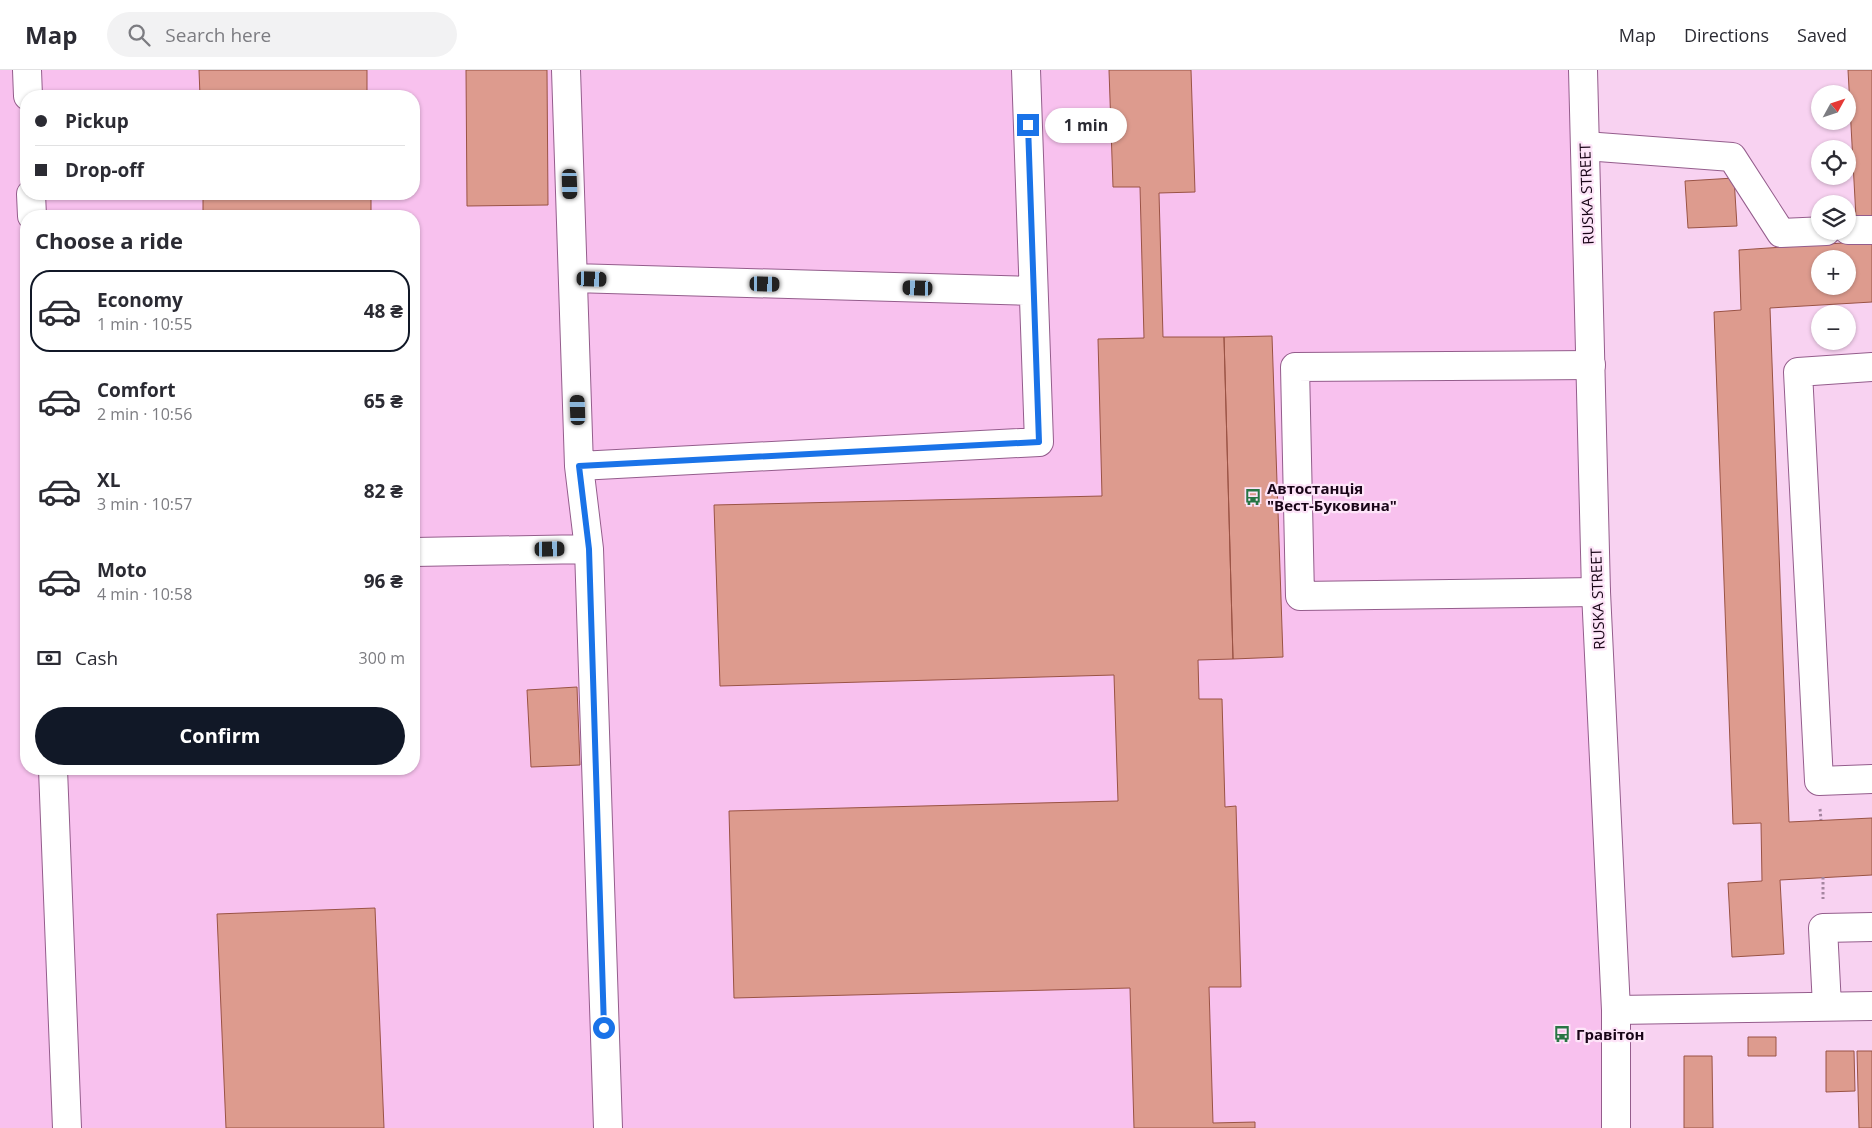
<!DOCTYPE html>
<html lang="en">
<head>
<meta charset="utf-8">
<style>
  :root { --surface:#fff; --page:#f2f2f3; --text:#2b2b33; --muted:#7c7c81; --line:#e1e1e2; --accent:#111827 }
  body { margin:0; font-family:"Open Sans",sans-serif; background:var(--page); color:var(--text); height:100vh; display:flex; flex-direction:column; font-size:19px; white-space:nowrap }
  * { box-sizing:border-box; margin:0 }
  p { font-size:16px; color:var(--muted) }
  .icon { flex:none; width:28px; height:28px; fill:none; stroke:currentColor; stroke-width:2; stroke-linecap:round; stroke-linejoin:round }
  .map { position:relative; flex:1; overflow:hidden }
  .panel { position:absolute; left:20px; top:140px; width:400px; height:565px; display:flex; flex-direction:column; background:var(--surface); border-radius:20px; box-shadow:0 1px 4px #0004 }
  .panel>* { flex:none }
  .guide { position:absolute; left:20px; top:20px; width:400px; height:110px; border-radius:20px; box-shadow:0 1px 4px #0004; display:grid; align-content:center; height:110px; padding:0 15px; background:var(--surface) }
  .needle { width:32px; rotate:50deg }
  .buttons { position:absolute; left:1811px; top:15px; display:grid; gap:10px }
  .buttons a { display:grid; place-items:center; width:45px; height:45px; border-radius:50%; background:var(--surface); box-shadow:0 1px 4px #0004; font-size:25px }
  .end { position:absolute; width:22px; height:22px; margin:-11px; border:6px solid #1a73e8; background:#fff; box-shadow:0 0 0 2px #fff }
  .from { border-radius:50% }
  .bubble { position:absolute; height:35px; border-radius:18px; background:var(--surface); box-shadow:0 1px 4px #0004; font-size:16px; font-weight:700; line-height:35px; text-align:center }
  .car { position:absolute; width:15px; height:30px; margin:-15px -8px; border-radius:6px; box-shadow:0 0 4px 1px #0007; background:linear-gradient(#222 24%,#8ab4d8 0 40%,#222 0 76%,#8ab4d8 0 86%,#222 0) }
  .guide b { display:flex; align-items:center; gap:18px; height:48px; font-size:19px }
  .guide b+b { border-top:1px solid var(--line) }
  .guide i { width:12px; height:12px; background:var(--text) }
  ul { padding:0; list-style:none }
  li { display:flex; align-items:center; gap:15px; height:82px; margin:0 10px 8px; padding:0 5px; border:2px solid transparent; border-radius:20px }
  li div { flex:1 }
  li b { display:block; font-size:19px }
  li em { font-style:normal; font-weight:700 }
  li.selected { border-color:var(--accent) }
  li>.icon { width:45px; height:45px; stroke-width:1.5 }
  h2 { padding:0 15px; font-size:22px; line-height:60px }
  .pay { display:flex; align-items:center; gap:12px; height:55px; padding:0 15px; font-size:19px }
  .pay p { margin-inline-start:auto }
  .cta { display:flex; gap:10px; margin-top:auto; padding:10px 15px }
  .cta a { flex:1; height:58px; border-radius:30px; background:var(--accent); color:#fff; font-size:20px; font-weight:700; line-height:58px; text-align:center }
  header { display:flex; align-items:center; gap:30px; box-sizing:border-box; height:70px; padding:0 25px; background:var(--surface); border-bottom:1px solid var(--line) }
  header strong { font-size:24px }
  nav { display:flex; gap:28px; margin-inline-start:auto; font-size:18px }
  .search { width:350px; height:45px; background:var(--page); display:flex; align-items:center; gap:12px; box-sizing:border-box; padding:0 18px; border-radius:28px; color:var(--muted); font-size:19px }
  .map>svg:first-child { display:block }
</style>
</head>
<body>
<header>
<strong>Map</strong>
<div class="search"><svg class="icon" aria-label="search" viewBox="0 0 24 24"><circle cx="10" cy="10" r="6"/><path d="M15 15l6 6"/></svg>Search here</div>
<nav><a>Map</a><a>Directions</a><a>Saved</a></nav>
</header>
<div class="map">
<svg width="1872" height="1058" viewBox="0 0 1872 1058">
  <rect width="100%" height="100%" fill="#f8d2f1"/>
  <!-- built -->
  <path fill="#f8c1ee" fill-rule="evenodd" d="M 0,0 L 1588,0 L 1618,1058 L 0,1058 ZM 26,26 L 414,26 L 414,124 L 26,124 ZM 26,146 L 414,146 L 414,699 L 26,699 Z"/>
  <!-- building -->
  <path fill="#dd9b8e" stroke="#9a5345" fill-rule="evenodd" d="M 199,0 L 367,0 L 367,26 L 200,26 Z
    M 466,0 L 547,0 L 548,135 L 467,136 Z
    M 1109,0 L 1191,0 L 1195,122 L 1159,123 L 1163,267 L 1224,267 L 1233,589 L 1198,590 L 1199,629 L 1222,629 L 1225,737 L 1236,736 L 1241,917 L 1209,917 L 1213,1053 L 1255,1052 L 1255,1058 L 1134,1058 L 1130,918 L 734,928 L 729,741 L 1118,731 L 1114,605 L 720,616 L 714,435 L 1102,426 L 1098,269 L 1144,268 L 1140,117 L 1113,117 Z
    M 1848,0 L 1872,0 L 1872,146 L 1856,148 Z
    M 1734,108 L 1737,156 L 1688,158 L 1685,111 Z
    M 203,124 L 371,124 L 371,146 L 203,146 Z
    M 1872,171 L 1872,232 L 1770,238 L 1789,752 L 1872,748 L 1872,805 L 1780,810 L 1784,884 L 1732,887 L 1728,813 L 1762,811 L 1761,753 L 1733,754 L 1714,242 L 1741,240 L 1739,180 ZM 1820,189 L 1848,189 L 1848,216 L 1820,216 Z
    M 1272,266 L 1283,587 L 1233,589 L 1224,267 Z
    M 577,617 L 580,695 L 531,697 L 527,620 Z
    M 375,838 L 384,1058 L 226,1058 L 217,844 Z
    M 1748,967 L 1776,967 L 1776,986 L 1748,986 Z
    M 1826,981 L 1854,981 L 1855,1021 L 1826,1022 Z
    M 1857,981 L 1872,981 L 1872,1058 L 1859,1058 Z
    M 1684,986 L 1712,986 L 1713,1058 L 1684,1058 Z"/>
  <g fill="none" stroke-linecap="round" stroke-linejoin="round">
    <!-- minor casing -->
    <g stroke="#945d8c" stroke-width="30">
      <path id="minor" d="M 27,0 L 28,26
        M 1585,76 L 1732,87 L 1781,163 L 1826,161
        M 31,124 L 32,146
        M 1848,160 L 1872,160
        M 573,208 L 1033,221
        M 1591,295 L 1295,297 L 1300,526 L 1596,522
        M 1872,297 L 1798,302 L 1819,711 L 1872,709
        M 579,396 L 1039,372 L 1026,0
        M 589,479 L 608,1058
        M 414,482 L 589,479 L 579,396 L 566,0
        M 53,699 L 67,1058
        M 1827,936 L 1823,858 L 1872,857
        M 1616,940 L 1872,936"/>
    </g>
    <!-- major casing -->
    <g stroke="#945d8c" stroke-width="30">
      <path id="major" d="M 1583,0 L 1596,522 L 1616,940 L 1616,1058"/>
    </g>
    <!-- path -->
    <path stroke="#a4859f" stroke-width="3" stroke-dasharray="2.5 2.5" stroke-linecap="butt" d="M 1820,739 L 1821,750
      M 1823,807 L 1823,829"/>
    <!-- minor -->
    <use href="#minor" stroke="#fff" stroke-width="28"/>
    <!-- major -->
    <use href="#major" stroke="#fff" stroke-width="28"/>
  </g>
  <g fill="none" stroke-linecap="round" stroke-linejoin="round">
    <!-- route -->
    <path stroke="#1a73e8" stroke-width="6" d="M 604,958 L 589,479 L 579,396 L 1039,372 L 1028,55"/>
  </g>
  <!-- icons -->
  <defs>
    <g id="bus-bare" transform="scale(1.35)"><path d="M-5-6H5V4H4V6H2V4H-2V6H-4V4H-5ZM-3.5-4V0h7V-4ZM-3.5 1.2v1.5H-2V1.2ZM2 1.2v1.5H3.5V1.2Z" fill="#287544" stroke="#fde4f8" stroke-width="2.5" paint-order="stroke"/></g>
  </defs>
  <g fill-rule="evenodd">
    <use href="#bus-bare" x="1253" y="427"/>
    <use href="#bus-bare" x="1562" y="964"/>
  </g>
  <g text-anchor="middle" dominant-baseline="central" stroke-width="4.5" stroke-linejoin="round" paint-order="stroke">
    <!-- street labels -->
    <g font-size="15" fill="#190517" stroke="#fde4f8">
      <text transform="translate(1586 124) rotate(-92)">RUSKA STREET</text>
      <text transform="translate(1597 529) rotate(-92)">RUSKA STREET</text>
    </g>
    <!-- poi labels -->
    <g font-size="15" font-weight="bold" fill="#190517" stroke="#fde4f8" text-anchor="start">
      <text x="1267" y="418">Автостанція<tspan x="1267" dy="17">"Вест-Буковина"</tspan></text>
      <text x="1576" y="964">Гравітон</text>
    </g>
  </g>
</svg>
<div class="buttons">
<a><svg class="needle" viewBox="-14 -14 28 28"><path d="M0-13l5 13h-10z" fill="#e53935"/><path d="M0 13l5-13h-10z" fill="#7c7c81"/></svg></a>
<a><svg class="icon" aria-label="locate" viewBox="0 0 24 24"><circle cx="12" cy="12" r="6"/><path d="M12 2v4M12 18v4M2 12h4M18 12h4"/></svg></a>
<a><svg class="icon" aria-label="layers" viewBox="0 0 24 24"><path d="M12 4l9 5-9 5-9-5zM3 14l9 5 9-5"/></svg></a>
<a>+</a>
<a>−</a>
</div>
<i class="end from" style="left:604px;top:958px"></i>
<i class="end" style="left:1028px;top:55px"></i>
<div class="bubble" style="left:1045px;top:38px;width:82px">1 min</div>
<i class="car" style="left:570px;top:114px;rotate:178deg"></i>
<i class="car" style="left:592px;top:209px;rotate:92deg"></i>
<i class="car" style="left:765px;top:214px;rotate:91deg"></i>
<i class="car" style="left:918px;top:218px;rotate:272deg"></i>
<i class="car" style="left:578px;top:340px;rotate:358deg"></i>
<i class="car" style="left:550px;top:479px;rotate:89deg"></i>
<div class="guide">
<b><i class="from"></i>Pickup</b>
<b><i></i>Drop-off</b>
</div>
<section class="panel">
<h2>Choose a ride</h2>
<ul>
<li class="selected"><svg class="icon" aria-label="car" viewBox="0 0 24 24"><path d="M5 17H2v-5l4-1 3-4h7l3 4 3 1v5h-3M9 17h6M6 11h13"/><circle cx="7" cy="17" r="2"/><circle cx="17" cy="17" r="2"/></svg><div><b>Economy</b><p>1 min · 10:55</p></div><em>48 ₴</em></li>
<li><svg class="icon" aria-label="car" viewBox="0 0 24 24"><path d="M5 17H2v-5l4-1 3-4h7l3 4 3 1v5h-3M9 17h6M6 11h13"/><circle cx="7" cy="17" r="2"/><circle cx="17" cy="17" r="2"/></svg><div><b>Comfort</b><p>2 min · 10:56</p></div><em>65 ₴</em></li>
<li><svg class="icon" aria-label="car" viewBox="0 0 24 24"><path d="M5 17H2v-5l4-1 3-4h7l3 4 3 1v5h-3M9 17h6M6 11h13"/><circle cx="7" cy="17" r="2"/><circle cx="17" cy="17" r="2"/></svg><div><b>XL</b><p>3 min · 10:57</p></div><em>82 ₴</em></li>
<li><svg class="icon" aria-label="car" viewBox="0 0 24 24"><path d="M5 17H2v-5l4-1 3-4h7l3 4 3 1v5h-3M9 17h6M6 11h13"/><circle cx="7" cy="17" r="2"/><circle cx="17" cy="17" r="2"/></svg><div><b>Moto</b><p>4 min · 10:58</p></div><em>96 ₴</em></li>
</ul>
<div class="pay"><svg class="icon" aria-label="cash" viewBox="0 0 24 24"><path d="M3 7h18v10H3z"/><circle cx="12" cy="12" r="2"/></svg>Cash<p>300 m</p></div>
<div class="cta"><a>Confirm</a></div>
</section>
</div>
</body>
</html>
